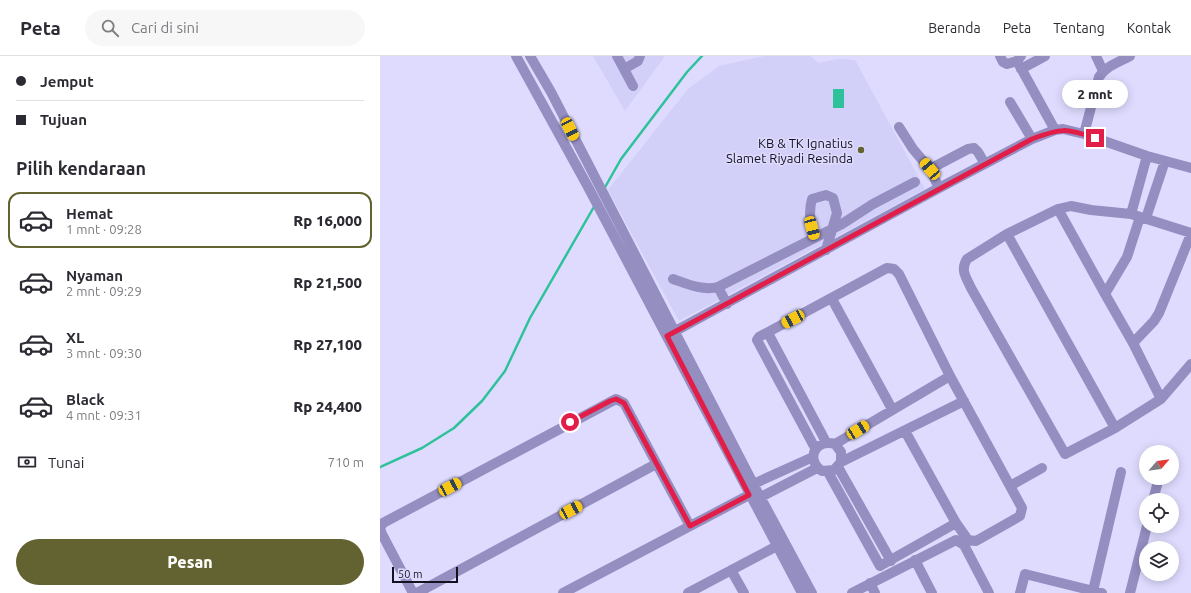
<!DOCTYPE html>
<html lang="id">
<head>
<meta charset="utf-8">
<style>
  :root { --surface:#fff; --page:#f7f7f7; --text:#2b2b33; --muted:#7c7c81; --line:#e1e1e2; --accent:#626330 }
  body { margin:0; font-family:Ubuntu,sans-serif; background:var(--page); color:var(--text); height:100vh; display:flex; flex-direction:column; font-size:15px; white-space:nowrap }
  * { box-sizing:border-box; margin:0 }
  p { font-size:13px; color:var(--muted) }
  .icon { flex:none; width:22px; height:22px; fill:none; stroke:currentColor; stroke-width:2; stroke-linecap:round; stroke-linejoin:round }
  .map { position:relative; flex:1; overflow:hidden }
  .side { display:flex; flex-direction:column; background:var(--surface); width:380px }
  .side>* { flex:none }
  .top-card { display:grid; align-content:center; height:88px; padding:0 16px; background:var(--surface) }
  .needle { width:26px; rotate:62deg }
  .tools { position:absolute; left:759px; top:389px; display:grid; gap:8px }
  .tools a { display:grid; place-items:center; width:40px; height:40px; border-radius:50%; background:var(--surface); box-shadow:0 2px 10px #0003; font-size:20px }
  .scale { position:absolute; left:12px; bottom:10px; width:66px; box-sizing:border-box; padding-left:4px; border:2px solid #141221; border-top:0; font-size:11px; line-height:14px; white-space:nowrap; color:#141221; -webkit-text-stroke:3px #dedbfe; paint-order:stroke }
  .end { position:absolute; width:18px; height:18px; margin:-9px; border:5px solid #e11d48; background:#fff; box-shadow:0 0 0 2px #fff }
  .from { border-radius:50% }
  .bubble { position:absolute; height:28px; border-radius:14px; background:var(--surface); box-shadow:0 2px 10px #0003; font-size:13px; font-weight:800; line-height:28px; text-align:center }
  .car { position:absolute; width:12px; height:24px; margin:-12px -6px; border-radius:5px; box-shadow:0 0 3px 1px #0007; background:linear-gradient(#f5c518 24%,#345 0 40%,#f5c518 0 76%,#345 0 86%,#f5c518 0) }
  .top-card b { display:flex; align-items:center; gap:14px; height:38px; font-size:15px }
  .top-card b+b { border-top:1px solid var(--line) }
  .top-card i { width:10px; height:10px; background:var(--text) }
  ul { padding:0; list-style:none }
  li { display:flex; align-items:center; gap:12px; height:56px; margin:0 8px 6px; padding:0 8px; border:2px solid transparent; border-radius:12px }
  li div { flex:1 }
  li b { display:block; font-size:15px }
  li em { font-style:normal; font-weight:800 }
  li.selected { border-color:var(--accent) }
  li>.icon { width:36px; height:36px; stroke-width:1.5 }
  h2 { padding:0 16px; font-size:18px; line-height:48px }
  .pay { display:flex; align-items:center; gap:10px; height:44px; padding:0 16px; font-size:15px }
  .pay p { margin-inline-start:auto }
  .button { display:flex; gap:8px; margin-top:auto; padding:8px 16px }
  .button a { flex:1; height:46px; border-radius:24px; background:var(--accent); color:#fff; font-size:16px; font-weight:800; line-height:46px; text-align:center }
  header { display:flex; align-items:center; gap:24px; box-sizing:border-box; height:56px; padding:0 20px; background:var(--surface); border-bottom:1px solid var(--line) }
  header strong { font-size:19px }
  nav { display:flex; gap:22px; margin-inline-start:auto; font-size:14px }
  .search { width:280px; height:36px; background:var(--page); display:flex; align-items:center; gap:10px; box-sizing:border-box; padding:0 14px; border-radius:22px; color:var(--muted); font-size:15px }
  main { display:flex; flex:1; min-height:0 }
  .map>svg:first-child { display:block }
</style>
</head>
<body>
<header>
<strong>Peta</strong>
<div class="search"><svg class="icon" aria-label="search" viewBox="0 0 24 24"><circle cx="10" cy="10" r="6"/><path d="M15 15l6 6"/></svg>Cari di sini</div>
<nav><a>Beranda</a><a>Peta</a><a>Tentang</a><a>Kontak</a></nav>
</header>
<main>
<section class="side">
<div class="top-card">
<b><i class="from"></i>Jemput</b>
<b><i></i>Tujuan</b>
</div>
<h2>Pilih kendaraan</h2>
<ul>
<li class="selected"><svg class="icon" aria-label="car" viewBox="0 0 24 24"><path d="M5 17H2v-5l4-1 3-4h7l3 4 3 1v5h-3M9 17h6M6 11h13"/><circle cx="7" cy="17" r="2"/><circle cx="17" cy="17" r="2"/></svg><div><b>Hemat</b><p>1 mnt · 09:28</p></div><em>Rp 16,000</em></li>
<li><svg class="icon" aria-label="car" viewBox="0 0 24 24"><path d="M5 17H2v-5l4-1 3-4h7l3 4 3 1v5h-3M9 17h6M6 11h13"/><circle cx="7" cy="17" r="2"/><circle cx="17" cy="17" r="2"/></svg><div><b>Nyaman</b><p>2 mnt · 09:29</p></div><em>Rp 21,500</em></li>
<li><svg class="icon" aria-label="car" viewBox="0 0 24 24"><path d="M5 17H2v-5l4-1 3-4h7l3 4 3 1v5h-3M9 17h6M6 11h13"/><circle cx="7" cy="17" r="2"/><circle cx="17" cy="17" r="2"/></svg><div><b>XL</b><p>3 mnt · 09:30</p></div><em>Rp 27,100</em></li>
<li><svg class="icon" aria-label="car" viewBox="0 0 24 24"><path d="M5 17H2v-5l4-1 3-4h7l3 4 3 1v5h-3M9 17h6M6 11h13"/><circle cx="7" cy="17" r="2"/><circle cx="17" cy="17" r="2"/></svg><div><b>Black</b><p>4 mnt · 09:31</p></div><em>Rp 24,400</em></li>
</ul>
<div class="pay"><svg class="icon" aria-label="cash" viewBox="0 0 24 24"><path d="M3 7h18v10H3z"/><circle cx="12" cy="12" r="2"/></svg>Tunai<p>710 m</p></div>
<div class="button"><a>Pesan</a></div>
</section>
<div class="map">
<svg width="811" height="537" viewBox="0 0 811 537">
  <rect width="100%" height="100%" fill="#dedbfe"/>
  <!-- built -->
  <path fill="#d2cff8" d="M 213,0 L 285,0 L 245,55 Z
    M 384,0 L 430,0 L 439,7 L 458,3 L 475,4 L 545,133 L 299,265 L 228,134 L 308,33 L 339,10 Z"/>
  <!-- water -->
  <path fill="#2fc29a" d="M 453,33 L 464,33 L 464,52 L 453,52 Z"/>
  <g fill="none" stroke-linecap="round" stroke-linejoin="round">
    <!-- stream -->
    <path stroke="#2fc29a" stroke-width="2.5" d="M 224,133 L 241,103 L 307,16 L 322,0
      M 0,411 L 42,392 L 74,372 L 102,345 L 125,315 L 150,262 L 215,149"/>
    <!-- minor -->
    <path stroke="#948ec1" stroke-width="10" d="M 136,0 L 207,129 L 422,537
      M 150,0 L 171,36 L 377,435 L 432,537
      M 237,0 L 253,30
      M 620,0 L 623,6 L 627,8 L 637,5
      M 641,0 L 637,5 L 675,74
      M 716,0 L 723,15
      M 244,13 L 258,5 L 260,0
      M 641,13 L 665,0
      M 630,46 L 652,83
      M 519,71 L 533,93 L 550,113
      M 704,78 L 719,21 C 726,10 739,6 750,0
      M 559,132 L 550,113 L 588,93 L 594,92 L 598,96 L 605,108
      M 678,153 L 725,238
      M 751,158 L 767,100
      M 760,161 L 747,201 L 725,238 L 753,287 L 781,343
      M 766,162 L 785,105
      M 811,177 L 751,158 L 711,154 L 691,150 L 678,153 L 627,178 L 587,203 C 580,214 586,221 591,232 L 685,398 L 735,372 L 781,343 L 811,308
      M 627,178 L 735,372
      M 434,181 C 431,168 428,157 432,143 L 446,139 L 453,142 L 457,157 L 446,194
      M 293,223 C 307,228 323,235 338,231 L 462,168 L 493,148 L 535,126
      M 338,231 L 347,248
      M 452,243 L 512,353
      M 388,277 L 446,386
      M 288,279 L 559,132 L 652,83 L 675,74 L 683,73 L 704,78 L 767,100 L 811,112
      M 753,287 L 774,265 L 779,257 L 811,178
      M 455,388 L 461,396 L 461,406 L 454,414 L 442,415 C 425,404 435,382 455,388 L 570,320
      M 435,392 L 377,284 L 379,281 L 507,212 L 514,213 L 519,218 L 570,320 L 642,452 L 640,460 L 596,485 L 588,484 L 576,467 L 525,375
      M 461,406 L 584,345
      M 458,411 L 511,505
      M 448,416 L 500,510 L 576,467
      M 369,430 L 433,401
      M 630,430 L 662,412
      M 375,444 L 437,412
      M 773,444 L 779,422
      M 535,504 L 552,537
      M 351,514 L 364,537
      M 490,527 L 495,537
      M 713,535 L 741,416
      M 33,537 L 2,478 L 0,472 L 3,467 L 236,343 L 244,347 L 310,470
      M 37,537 L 276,408
      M 183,537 L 369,439
      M 308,537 L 397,490
      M 472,537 L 576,484 L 584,489 L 609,537
      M 640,537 L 645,518 L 722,537
      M 750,537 L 767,470"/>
  </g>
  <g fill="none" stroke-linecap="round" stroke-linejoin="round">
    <!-- route -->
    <path stroke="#e11d48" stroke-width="5" d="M 190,366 L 230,345 L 236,343 L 244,347 L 310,470 L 369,439 L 287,280 L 652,83 C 681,72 686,72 715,82"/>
  </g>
  <!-- markers -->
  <circle fill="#626330" stroke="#dedbfe" stroke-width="1.5" cx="481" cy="94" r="4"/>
  <g text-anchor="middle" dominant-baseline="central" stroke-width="3" stroke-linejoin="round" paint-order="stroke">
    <!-- poi labels -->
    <g font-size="13" fill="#141221" stroke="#dedbfe" text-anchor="end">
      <text x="473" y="87">KB &amp; TK Ignatius<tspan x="473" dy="15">Slamet Riyadi Resinda</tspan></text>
    </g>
  </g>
</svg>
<div class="tools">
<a><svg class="needle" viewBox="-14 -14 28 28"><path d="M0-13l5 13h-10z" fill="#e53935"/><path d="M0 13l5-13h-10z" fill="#7c7c81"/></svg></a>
<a><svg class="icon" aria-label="locate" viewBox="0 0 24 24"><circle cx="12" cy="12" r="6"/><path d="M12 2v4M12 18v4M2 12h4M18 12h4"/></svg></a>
<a><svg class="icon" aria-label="layers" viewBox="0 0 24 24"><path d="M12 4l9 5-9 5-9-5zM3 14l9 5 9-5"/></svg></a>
</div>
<div class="scale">50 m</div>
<i class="end from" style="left:190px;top:366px"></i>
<i class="end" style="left:715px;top:82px"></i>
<div class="bubble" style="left:682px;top:24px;width:66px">2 mnt</div>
<i class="car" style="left:190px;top:73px;rotate:153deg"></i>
<i class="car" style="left:550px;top:113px;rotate:320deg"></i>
<i class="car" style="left:432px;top:172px;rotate:165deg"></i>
<i class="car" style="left:413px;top:263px;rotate:242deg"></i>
<i class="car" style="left:478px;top:374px;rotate:59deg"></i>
<i class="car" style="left:70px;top:431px;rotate:62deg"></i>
<i class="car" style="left:191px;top:454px;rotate:62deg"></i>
</div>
</main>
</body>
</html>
